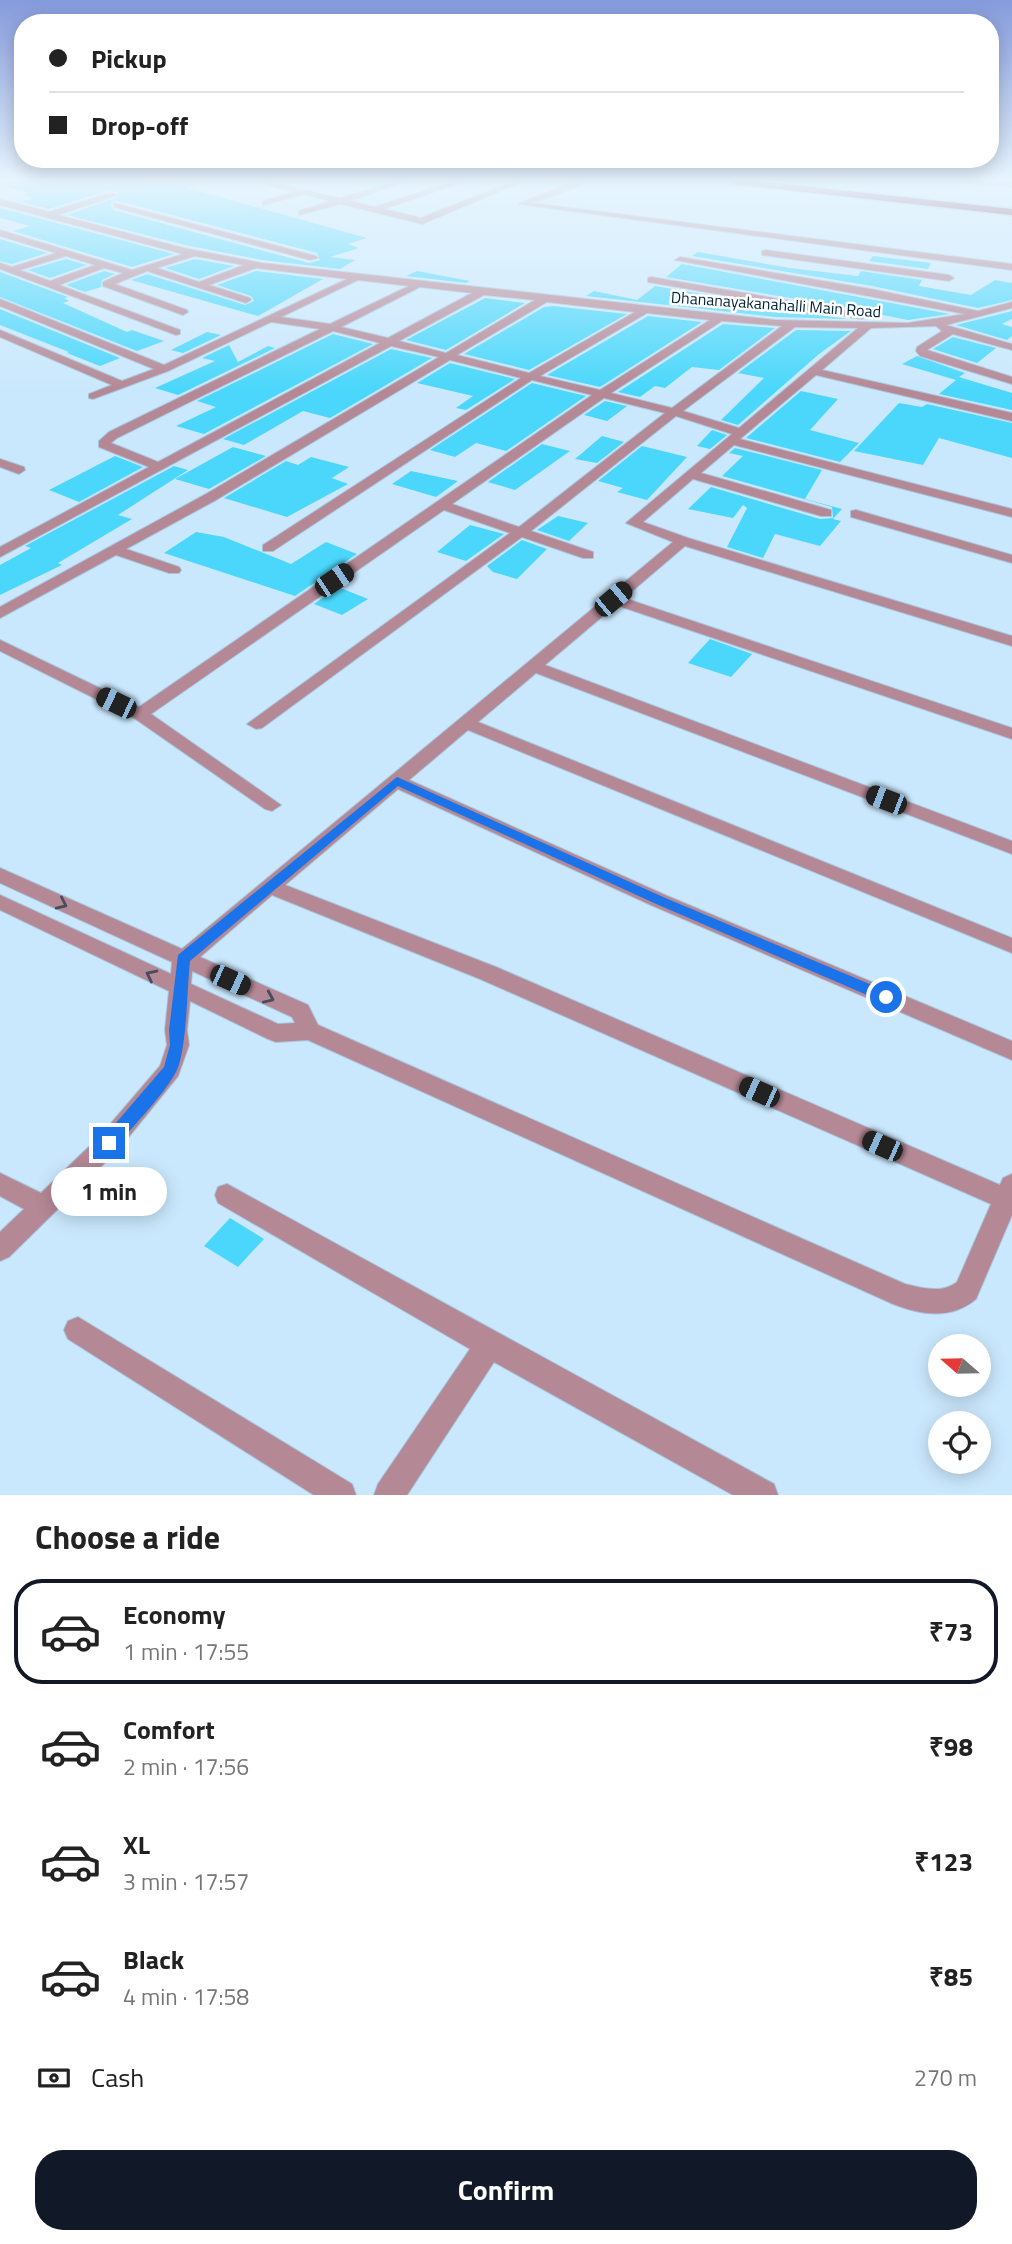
<!DOCTYPE html>
<html lang="en">
<head>
<meta charset="utf-8">
<style>
  :root { --surface:#fff; --page:#f6f6f6; --text:#222; --muted:#767676; --line:#e0e0e0; --accent:#111827 }
  body { margin:0; font-family:"Titillium Web",sans-serif; background:var(--page); color:var(--text); height:100vh; display:flex; flex-direction:column; font-size:26px; white-space:nowrap }
  * { box-sizing:border-box; margin:0 }
  p { font-size:23px; color:var(--muted) }
  .icon { flex:none; width:38px; height:38px; fill:none; stroke:currentColor; stroke-width:2; stroke-linecap:round; stroke-linejoin:round }
  .map { position:relative; height:1495px; overflow:hidden }
  .details { display:flex; flex-direction:column; background:var(--surface); flex:1 }
  .details>* { flex:none }
  .hud { position:absolute; left:14px; top:14px; width:985px; height:154px; border-radius:28px; box-shadow:0 4px 18px #0003; display:grid; align-content:center; height:154px; padding:0 35px; background:var(--surface) }
  .needle { width:46px; rotate:290deg }
  .tools { position:absolute; left:928px; top:1334px; display:grid; gap:14px }
  .tools a { display:grid; place-items:center; width:63px; height:63px; border-radius:50%; background:var(--surface); box-shadow:0 4px 18px #0003; font-size:35px }
  .end { position:absolute; width:32px; height:32px; margin:-16px; border:9px solid #1a73e8; background:#fff; box-shadow:0 0 0 4px #fff }
  .from { border-radius:50% }
  .bubble { position:absolute; height:49px; border-radius:24px; background:var(--surface); box-shadow:0 4px 18px #0003; font-size:23px; font-weight:700; line-height:49px; text-align:center }
  .car { position:absolute; width:21px; height:42px; margin:-21px -10px; border-radius:9px; box-shadow:0 0 5px 2px #0007; background:linear-gradient(#222 24%,#8ab4d8 0 40%,#222 0 76%,#8ab4d8 0 86%,#222 0) }
  .hud b { display:flex; align-items:center; gap:24px; height:66px; font-size:26px }
  .hud b+b { border-top:2px solid var(--line) }
  .hud i { width:18px; height:18px; background:var(--text) }
  ul { padding:0; list-style:none }
  li { display:flex; align-items:center; gap:21px; height:105px; margin:0 14px 10px; padding:0 21px; border:4px solid transparent; border-radius:28px }
  li div { flex:1 }
  li b { display:block; font-size:26px }
  li em { font-style:normal; font-weight:700 }
  li.active { border-color:var(--accent) }
  li>.icon { width:63px; height:63px; stroke-width:1.5 }
  h2 { padding:0 35px; font-size:32px; line-height:84px }
  .pay { display:flex; align-items:center; gap:18px; height:77px; padding:0 35px; font-size:26px }
  .pay p { margin-inline-start:auto }
  .cta { display:flex; gap:14px; margin-top:auto; padding:14px 35px }
  .cta a { flex:1; height:80px; border-radius:28px; background:var(--accent); color:#fff; font-size:28px; font-weight:700; line-height:80px; text-align:center }
  .map>svg:first-child { display:block }
</style>
</head>
<body>
<div class="map">
<svg width="1012" height="1495" viewBox="0 0 1012 1495">
  <rect width="100%" height="100%" fill="#cae8fd"/>
  <!-- building -->
  <path fill="#4ad7fb" fill-rule="evenodd" d="M 6,181 L 145,181 L 157,185 L 167,182 L 367,238 L 348,244 L 359,248 L 330,257 L 355,260 L 340,269 L 262,260 L 185,245 L 67,215 L 118,197 L 118,192 L 109,190 L 49,209 L 21,202 L 34,198 L 24,195 L 29,193 L 6,187 ZM 115,200 L 317,253 L 320,260 L 309,263 L 113,210 L 111,203 Z
    M 0,208 L 174,254 L 132,267 L 13,231 L 30,226 L 0,218 Z
    M 0,239 L 47,253 L 12,264 L 0,261 Z
    M 698,252 L 790,268 L 858,276 L 861,271 L 922,280 L 919,286 L 971,295 L 995,280 L 1012,283 L 1012,300 L 978,308 L 872,286 L 692,256 Z
    M 873,256 L 931,263 L 928,269 L 869,261 Z
    M 66,259 L 87,265 L 50,278 L 28,270 Z
    M 195,259 L 234,266 L 199,279 L 165,268 Z
    M 682,264 L 950,314 L 908,320 L 873,313 L 869,316 L 862,310 L 666,277 Z
    M 104,271 L 115,274 L 102,280 L 101,287 L 85,292 L 66,285 Z
    M 256,271 L 323,279 L 258,316 L 131,280 L 147,274 L 245,305 L 254,301 L 251,296 L 217,285 Z
    M 417,271 L 470,281 L 466,283 L 406,276 Z
    M 0,272 L 68,297 L 64,298 L 69,301 L 63,303 L 127,332 L 132,330 L 164,341 L 137,351 L 0,297 Z
    M 655,286 L 847,319 L 775,317 L 586,296 L 594,291 L 637,300 Z
    M 485,298 L 525,303 L 446,350 L 406,340 Z
    M 553,306 L 627,314 L 529,370 L 464,354 L 544,307 Z
    M 0,309 L 120,358 L 100,366 L 67,353 L 69,352 L 0,325 Z
    M 1012,311 L 1012,319 L 1002,324 L 1012,327 L 1012,336 L 1007,340 L 956,325 Z
    M 648,316 L 702,322 L 600,387 L 547,375 Z
    M 723,324 L 775,328 L 719,370 L 692,367 L 665,388 L 655,386 L 640,397 L 618,392 Z
    M 796,330 L 851,331 L 819,354 L 738,425 L 721,420 L 764,378 L 738,373 Z
    M 207,332 L 221,335 L 183,353 L 171,350 Z
    M 333,334 L 373,344 L 204,434 L 176,426 L 216,407 L 197,401 Z
    M 953,337 L 996,348 L 977,363 L 933,349 Z
    M 229,345 L 238,362 L 268,346 L 275,348 L 178,395 L 155,388 L 215,361 L 202,358 Z
    M 391,349 L 432,358 L 330,418 L 303,411 L 244,445 L 223,439 Z
    M 917,356 L 965,373 L 959,377 L 1012,393 L 1012,410 L 939,394 L 956,380 L 902,364 Z
    M 450,363 L 515,379 L 466,410 L 456,408 L 473,396 L 417,383 Z
    M 532,383 L 586,396 L 506,451 L 476,443 L 455,457 L 430,450 Z
    M 801,391 L 838,399 L 810,430 L 859,443 L 840,462 L 746,438 Z
    M 605,401 L 627,406 L 607,421 L 584,415 Z
    M 899,403 L 922,407 L 927,404 L 1012,423 L 1012,458 L 939,438 L 923,465 L 854,451 Z
    M 712,430 L 727,435 L 710,449 L 697,446 Z
    M 602,436 L 624,442 L 597,463 L 575,459 Z
    M 542,444 L 570,451 L 515,490 L 488,482 Z
    M 642,446 L 687,457 L 647,500 L 617,492 L 623,488 L 598,481 Z
    M 233,447 L 266,456 L 209,489 L 175,479 Z
    M 735,448 L 822,470 L 805,499 L 842,509 L 833,519 L 841,521 L 820,546 L 775,534 L 763,558 L 727,547 L 747,508 L 743,505 L 733,518 L 688,509 L 711,487 L 820,519 L 833,518 L 832,507 L 722,476 L 743,456 L 729,453 Z
    M 115,456 L 143,467 L 79,502 L 49,490 Z
    M 311,457 L 349,467 L 332,478 L 348,484 L 287,517 L 224,498 L 286,461 L 298,465 Z
    M 174,466 L 188,470 L 118,515 L 132,519 L 58,563 L 62,565 L 0,595 L 0,565 L 31,548 L 25,546 Z
    M 411,471 L 458,481 L 436,497 L 392,484 Z
    M 558,516 L 588,523 L 569,541 L 537,530 Z
    M 470,525 L 504,534 L 466,561 L 437,552 Z
    M 196,532 L 224,537 L 291,564 L 326,542 L 357,554 L 295,596 L 164,553 Z
    M 522,540 L 547,549 L 517,579 L 493,572 L 487,566 Z
    M 338,587 L 368,599 L 342,615 L 314,604 Z
    M 710,639 L 752,654 L 731,677 L 688,663 Z
    M 230,1218 L 264,1239 L 238,1267 L 204,1246 Z"/>
  <g fill="none" stroke-linecap="round" stroke-linejoin="round">
    <!-- minor casing -->
    <g stroke="#a6c5da" stroke-width="2">
      <path id="minor" d="M 254,181 L 267,181 L 340,198 L 397,181 L 409,181 L 350,201 L 374,207 L 454,181 L 466,181 L 384,209 L 421,218 L 514,181 L 525,181 L 422,224 L 341,204 L 299,215 L 299,211 L 331,201 L 303,194 L 263,205 L 263,201 L 293,192 Z
        M 574,181 L 582,181 L 580,186 L 533,203 L 1012,264 L 1012,270 L 518,204 Z
        M 967,181 L 1012,183 L 1012,187 L 971,183 Z
        M 110,193 L 117,195 L 58,215 L 184,248 L 262,263 L 775,320 L 908,323 L 965,314 L 675,260 L 680,257 L 871,289 L 978,311 L 1012,302 L 1012,308 L 946,325 L 1012,344 L 1012,350 L 953,334 L 927,350 L 1012,377 L 1012,384 L 920,356 L 916,351 L 917,347 L 942,331 L 936,326 L 871,328 L 822,370 L 1012,413 L 1012,421 L 816,375 L 740,439 L 1012,509 L 1012,517 L 734,445 L 701,473 L 831,510 L 831,516 L 821,516 L 693,479 L 643,522 L 688,538 L 1012,636 L 1012,646 L 685,546 L 624,598 L 1012,728 L 1012,739 L 616,605 L 545,665 L 1012,841 L 1012,854 L 536,673 L 478,722 L 1012,938 L 1012,953 L 468,730 L 409,780 L 665,895 L 1012,1041 L 1012,1060 L 651,905 L 398,789 L 285,885 L 496,967 L 1000,1185 L 1003,1178 L 1012,1174 L 1012,1215 L 976,1299 C 951,1320 921,1315 893,1304 L 308,1040 L 276,1042 L 268,1039 L 190,1001 L 187,1030 L 189,1045 L 178,1076 L 118,1150 L 9,1257 L 0,1261 L 0,1232 L 24,1209 L 0,1196 L 0,1173 L 41,1193 L 100,1136 L 160,1066 L 167,1045 L 165,1030 L 169,991 L 0,910 L 0,895 L 171,974 L 172,962 L 0,883 L 0,868 L 182,949 L 673,542 L 626,523 L 732,434 L 676,416 L 531,531 L 593,552 L 593,558 L 583,558 L 522,537 L 262,728 L 256,729 L 247,724 L 510,533 L 444,510 L 151,714 L 281,805 L 272,811 L 265,809 L 134,718 L 0,651 L 0,640 L 139,707 L 592,395 L 532,380 L 273,551 L 263,551 L 263,545 L 521,378 L 450,360 L 216,500 L 126,549 L 179,567 L 181,570 L 179,573 L 169,573 L 116,555 L 0,618 L 0,607 L 206,494 L 439,357 L 391,346 L 0,557 L 0,547 L 149,467 L 99,447 L 99,441 L 109,432 L 320,329 L 271,322 L 168,371 L 93,399 L 89,398 L 89,394 L 112,385 L 0,337 L 0,330 L 122,381 L 154,369 L 0,306 L 0,299 L 164,365 L 347,279 L 256,268 L 209,285 L 250,298 L 251,300 L 246,303 L 147,271 L 115,284 L 187,310 L 188,312 L 183,315 L 103,286 L 103,282 L 123,273 L 104,268 L 59,285 L 180,330 L 180,334 L 176,335 L 0,269 L 0,263 L 12,267 L 56,253 L 0,236 L 0,230 L 132,270 L 183,254 L 0,205 L 0,199 L 49,212 ZM 66,256 L 95,265 L 50,281 L 20,270 ZM 195,256 L 244,265 L 199,282 L 157,268 ZM 358,280 L 409,286 L 330,324 L 281,317 ZM 420,287 L 472,293 L 388,338 L 341,327 ZM 484,295 L 535,300 L 446,353 L 399,341 ZM 547,302 L 635,312 L 529,373 L 457,355 ZM 647,313 L 710,320 L 600,390 L 540,376 ZM 722,321 L 782,326 L 672,408 L 611,393 ZM 795,327 L 858,328 L 739,428 L 683,411 ZM 333,331 L 380,343 L 158,462 L 111,443 L 117,438 ZM 604,398 L 665,413 L 519,527 L 452,504 ZM 272,895 L 480,979 L 991,1204 L 957,1282 C 942,1294 923,1288 905,1284 L 318,1025 L 308,1005 L 200,957 ZM 192,971 L 292,1017 L 295,1023 L 278,1024 L 191,984 Z
        M 114,203 L 316,256 L 318,258 L 310,260 L 114,207 Z
        M 765,250 L 949,275 L 954,278 L 949,281 L 762,255 L 762,251 Z
        M 651,277 L 862,313 L 867,316 L 862,319 L 648,282 L 648,278 Z
        M 0,459 L 24,467 L 25,470 L 19,474 L 0,467 Z
        M 856,510 L 1012,555 L 1012,563 L 851,517 L 851,511 Z
        M 227,1184 L 774,1484 L 778,1495 L 733,1495 L 494,1362 L 407,1495 L 374,1495 L 378,1484 L 470,1349 L 218,1203 L 215,1195 L 218,1187 Z
        M 78,1317 L 352,1484 L 356,1495 L 314,1495 L 68,1339 L 64,1330 L 68,1321 Z"/>
    </g>
    <!-- highway casing -->
    <g stroke="#a6c5da" stroke-width="3">
      <path id="highway" d="M 727,181 L 757,181 L 1012,209 L 1012,215 L 732,184 Z"/>
    </g>
    <!-- minor -->
    <use href="#minor" fill="#b58896" fill-rule="evenodd"/>
    <!-- highway -->
    <use href="#highway" fill="#741a41" fill-rule="evenodd"/>
  </g>
  <!-- one-way arrows -->
  <defs><path id="oneway-chevron" d="M-2-3.5L2.5 0L-2 3.5" fill="none" stroke-width="1.6" stroke-linecap="round" stroke-linejoin="round" transform="scale(1.75)"/></defs>
  <g stroke="#4a4c5e">
    <use href="#oneway-chevron" transform="translate(62 904) rotate(25)"/>
    <use href="#oneway-chevron" transform="translate(151 975) rotate(-154)"/>
    <use href="#oneway-chevron" transform="translate(269 998) rotate(24)"/>
  </g>
  <!-- sky -->
  <linearGradient id="sky" x2="0" y2="1"><stop stop-color="#859adc"/><stop offset="0.46" stop-color="#e7f5fe"/><stop offset="1" stop-color="#e7f5fe" stop-opacity="0"/></linearGradient>
  <rect width="1012" height="390" fill="url(#sky)"/>
  <!-- route -->
  <path fill="#1a73e8" d="M 397,777 L 663,897 L 891,993 L 893,997 L 886,1002 L 881,1001 L 654,903 L 398,786 L 190,961 C 187,987 187,1052 176,1072 C 163,1096 133,1126 115,1148 L 103,1148 L 101,1143 L 103,1138 L 164,1067 L 170,1045 L 169,1030 L 178,955 Z"/>
  <g text-anchor="middle" dominant-baseline="central" stroke-width="5" stroke-linejoin="round" paint-order="stroke">
    <!-- far-street labels -->
    <g font-size="16" fill="#032438" stroke="#fff">
      <text transform="translate(776 304) rotate(4)">Dhananayakanahalli Main Road</text>
    </g>
  </g>
</svg>
<div class="tools">
<a><svg class="needle" viewBox="-14 -14 28 28"><path d="M0-13l5 13h-10z" fill="#e53935"/><path d="M0 13l5-13h-10z" fill="#767676"/></svg></a>
<a><svg class="icon" aria-label="locate" viewBox="0 0 24 24"><circle cx="12" cy="12" r="6"/><path d="M12 2v4M12 18v4M2 12h4M18 12h4"/></svg></a>
</div>
<i class="end from" style="left:886px;top:997px"></i>
<i class="end" style="left:109px;top:1143px"></i>
<div class="bubble" style="left:51px;top:1167px;width:116px">1 min</div>
<i class="car" style="left:334px;top:580px;rotate:56deg"></i>
<i class="car" style="left:613px;top:599px;rotate:50deg"></i>
<i class="car" style="left:116px;top:703px;rotate:296deg"></i>
<i class="car" style="left:886px;top:800px;rotate:291deg"></i>
<i class="car" style="left:230px;top:980px;rotate:114deg"></i>
<i class="car" style="left:759px;top:1092px;rotate:294deg"></i>
<i class="car" style="left:882px;top:1146px;rotate:294deg"></i>
<div class="hud">
<b><i class="from"></i>Pickup</b>
<b><i></i>Drop-off</b>
</div>
</div>
<section class="details">
<h2>Choose a ride</h2>
<ul>
<li class="active"><svg class="icon" aria-label="car" viewBox="0 0 24 24"><path d="M5 17H2v-5l4-1 3-4h7l3 4 3 1v5h-3M9 17h6M6 11h13"/><circle cx="7" cy="17" r="2"/><circle cx="17" cy="17" r="2"/></svg><div><b>Economy</b><p>1 min · 17:55</p></div><em>₹73</em></li>
<li><svg class="icon" aria-label="car" viewBox="0 0 24 24"><path d="M5 17H2v-5l4-1 3-4h7l3 4 3 1v5h-3M9 17h6M6 11h13"/><circle cx="7" cy="17" r="2"/><circle cx="17" cy="17" r="2"/></svg><div><b>Comfort</b><p>2 min · 17:56</p></div><em>₹98</em></li>
<li><svg class="icon" aria-label="car" viewBox="0 0 24 24"><path d="M5 17H2v-5l4-1 3-4h7l3 4 3 1v5h-3M9 17h6M6 11h13"/><circle cx="7" cy="17" r="2"/><circle cx="17" cy="17" r="2"/></svg><div><b>XL</b><p>3 min · 17:57</p></div><em>₹123</em></li>
<li><svg class="icon" aria-label="car" viewBox="0 0 24 24"><path d="M5 17H2v-5l4-1 3-4h7l3 4 3 1v5h-3M9 17h6M6 11h13"/><circle cx="7" cy="17" r="2"/><circle cx="17" cy="17" r="2"/></svg><div><b>Black</b><p>4 min · 17:58</p></div><em>₹85</em></li>
</ul>
<div class="pay"><svg class="icon" aria-label="cash" viewBox="0 0 24 24"><path d="M3 7h18v10H3z"/><circle cx="12" cy="12" r="2"/></svg>Cash<p>270 m</p></div>
<div class="cta"><a>Confirm</a></div>
</section>
</body>
</html>
